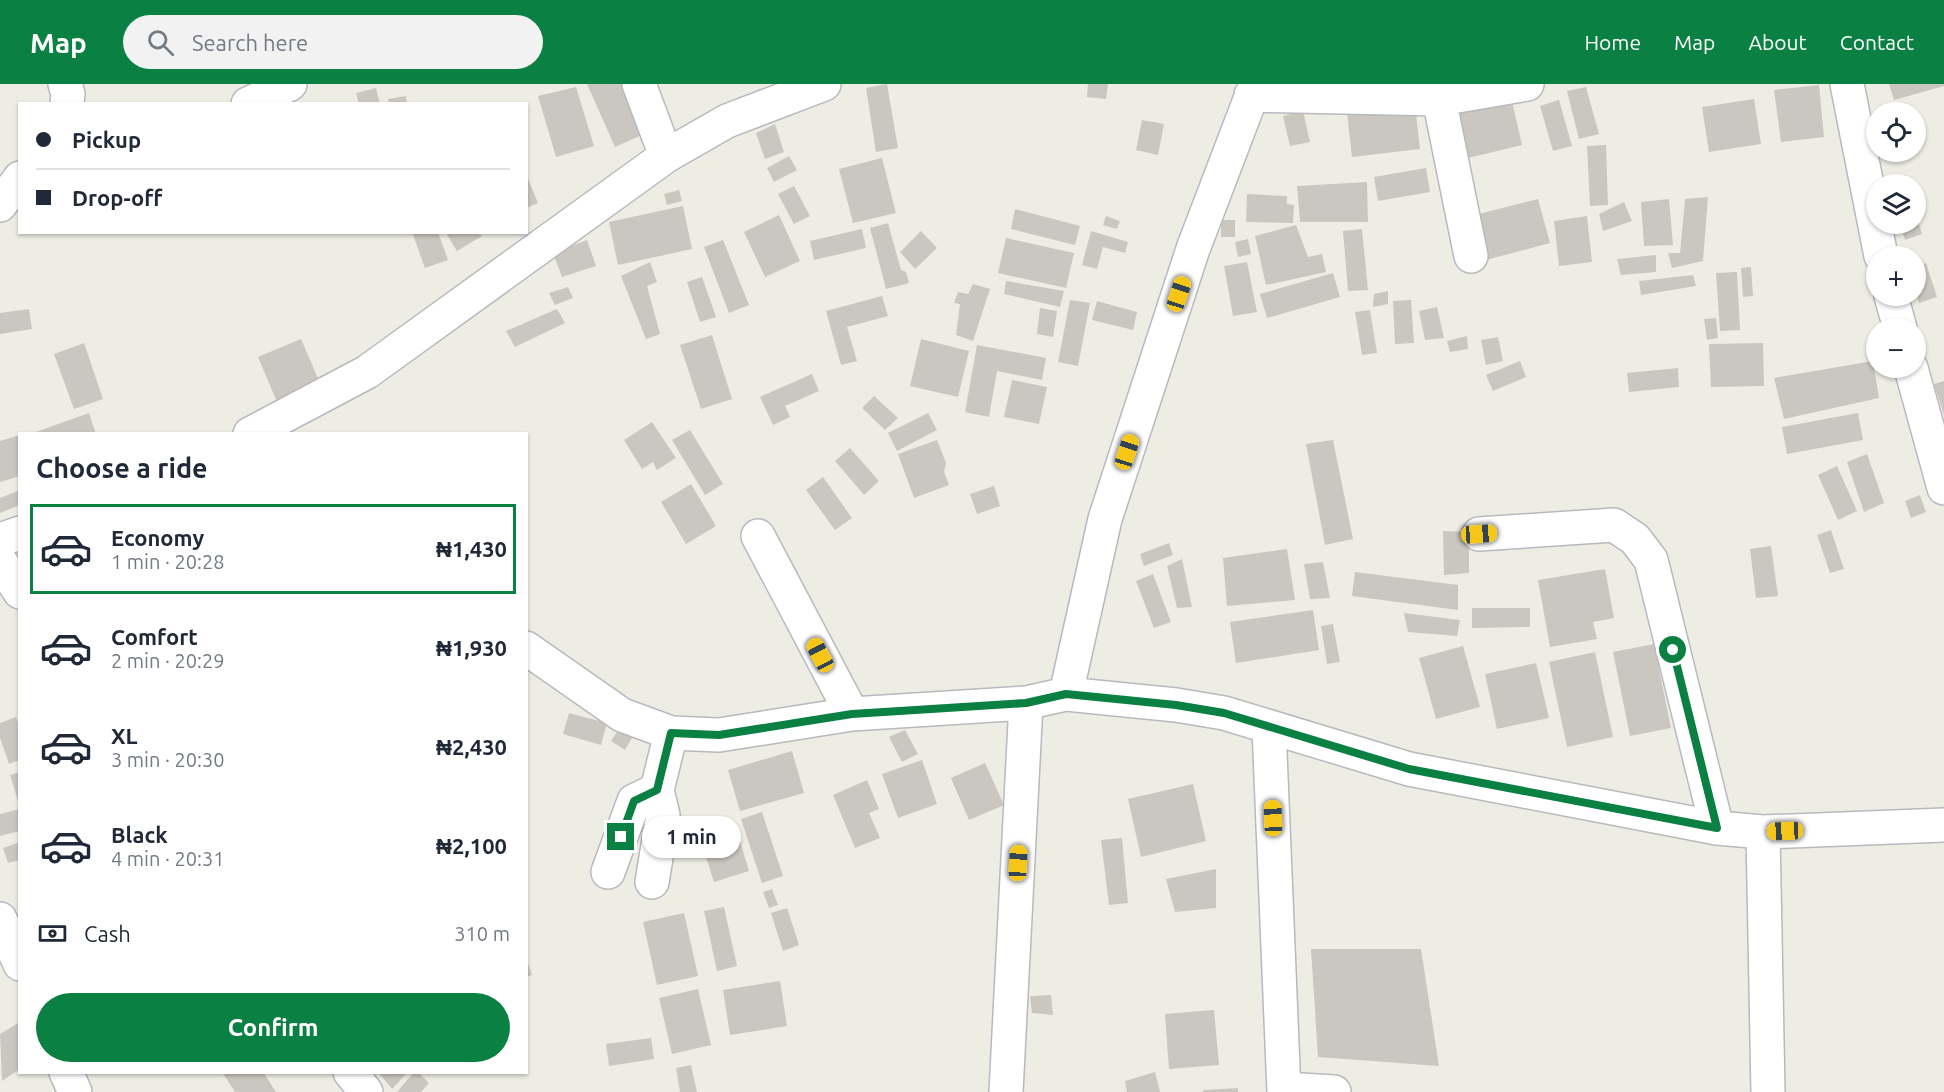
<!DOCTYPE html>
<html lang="en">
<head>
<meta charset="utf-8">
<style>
  :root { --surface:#fff; --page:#f2f2f3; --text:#1f2937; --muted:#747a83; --line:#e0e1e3; --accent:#0b8043 }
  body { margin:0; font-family:Ubuntu,sans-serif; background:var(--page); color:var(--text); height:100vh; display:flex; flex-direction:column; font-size:22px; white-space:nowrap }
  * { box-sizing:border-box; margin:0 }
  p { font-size:20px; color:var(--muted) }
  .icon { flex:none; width:33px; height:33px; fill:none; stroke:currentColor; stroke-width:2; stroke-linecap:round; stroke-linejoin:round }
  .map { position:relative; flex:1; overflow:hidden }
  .drawer { position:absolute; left:18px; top:348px; width:510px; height:642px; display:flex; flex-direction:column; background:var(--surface); border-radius:0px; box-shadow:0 2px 4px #0004 }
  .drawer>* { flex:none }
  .banner { position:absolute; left:18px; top:18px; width:510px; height:132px; border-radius:0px; box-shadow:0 2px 4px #0004; display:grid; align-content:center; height:132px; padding:0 18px; background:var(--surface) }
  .controls { position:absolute; left:1866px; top:18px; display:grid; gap:12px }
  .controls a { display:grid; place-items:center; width:60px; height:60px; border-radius:50%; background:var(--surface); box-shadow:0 2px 4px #0004; font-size:30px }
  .end { position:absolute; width:27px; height:27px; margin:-14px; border:8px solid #0b8043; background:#fff; box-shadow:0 0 0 3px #fff }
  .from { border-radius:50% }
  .bubble { position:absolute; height:42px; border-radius:21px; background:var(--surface); box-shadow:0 2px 4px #0004; font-size:20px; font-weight:600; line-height:42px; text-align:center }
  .car { position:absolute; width:18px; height:36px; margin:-18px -9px; border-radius:8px; box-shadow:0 0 4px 2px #0007; background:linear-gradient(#f5c518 24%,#345 0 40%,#f5c518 0 76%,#345 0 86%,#f5c518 0) }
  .banner b { display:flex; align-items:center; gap:21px; height:57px; font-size:22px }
  .banner b+b { border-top:2px solid var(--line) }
  .banner i { width:15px; height:15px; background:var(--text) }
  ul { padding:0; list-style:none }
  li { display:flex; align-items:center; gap:18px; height:90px; margin:0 12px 9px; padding:0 6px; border:3px solid transparent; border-radius:0px }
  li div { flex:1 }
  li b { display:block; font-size:22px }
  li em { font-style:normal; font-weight:600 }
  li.selected { border-color:var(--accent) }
  li>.icon { width:54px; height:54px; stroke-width:1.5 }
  h2 { padding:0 18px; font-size:27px; line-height:72px }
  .pay { display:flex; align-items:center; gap:15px; height:66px; padding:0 18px; font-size:22px }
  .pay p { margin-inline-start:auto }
  .action { display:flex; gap:12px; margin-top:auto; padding:12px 18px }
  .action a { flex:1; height:69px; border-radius:36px; background:var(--accent); color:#fff; font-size:24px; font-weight:600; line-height:69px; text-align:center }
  header { display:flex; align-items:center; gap:36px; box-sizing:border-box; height:84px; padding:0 30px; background:var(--accent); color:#fff }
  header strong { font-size:28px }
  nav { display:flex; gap:33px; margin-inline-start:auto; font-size:21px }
  .search { width:420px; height:54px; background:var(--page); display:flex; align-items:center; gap:15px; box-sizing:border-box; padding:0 21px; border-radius:33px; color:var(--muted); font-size:22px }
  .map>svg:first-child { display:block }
</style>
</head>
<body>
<header>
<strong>Map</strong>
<div class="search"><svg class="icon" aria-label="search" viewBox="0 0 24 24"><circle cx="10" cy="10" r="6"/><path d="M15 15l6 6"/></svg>Search here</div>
<nav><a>Home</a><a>Map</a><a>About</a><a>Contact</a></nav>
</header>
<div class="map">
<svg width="1944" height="1008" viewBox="0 0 1944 1008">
  <rect width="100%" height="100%" fill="#eeede4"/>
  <!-- building -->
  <path fill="#cac7c1" d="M 587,0 L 622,0 L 644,50 L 615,63 Z
    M 887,0 L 898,64 L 876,68 L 866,4 Z
    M 1088,0 L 1108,0 L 1106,15 L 1087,13 Z
    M 1889,0 L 1944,0 L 1944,2 L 1894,16 Z
    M 1819,1 L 1824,53 L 1781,58 L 1774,6 Z
    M 576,3 L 594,62 L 556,73 L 538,12 Z
    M 1586,3 L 1599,50 L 1579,55 L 1567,7 Z
    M 376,4 L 380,20 L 359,20 L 356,9 Z
    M 406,12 L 407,20 L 389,20 L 388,15 Z
    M 1511,13 L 1522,61 L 1468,74 L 1457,25 Z
    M 1754,15 L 1761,60 L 1709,68 L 1702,23 Z
    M 1559,16 L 1572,62 L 1553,67 L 1540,22 Z
    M 1415,21 L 1420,65 L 1352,73 L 1347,29 Z
    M 1303,27 L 1310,58 L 1290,62 L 1283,32 Z
    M 1142,36 L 1164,40 L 1158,71 L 1136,66 Z
    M 775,40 L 784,68 L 765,75 L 756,49 Z
    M 1606,61 L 1608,121 L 1590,122 L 1587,62 Z
    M 789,72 L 797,86 L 774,98 L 767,84 Z
    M 882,74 L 896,129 L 853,139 L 839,85 Z
    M 1426,84 L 1430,108 L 1378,117 L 1374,93 Z
    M 526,90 L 538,119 L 526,124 Z
    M 1906,91 L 1909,100 L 1889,100 L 1888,97 Z
    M 1367,98 L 1368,138 L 1300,138 L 1297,102 Z
    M 794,102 L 810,132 L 794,140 L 778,110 Z
    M 679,106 L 682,117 L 667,121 L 664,110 Z
    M 1247,110 L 1287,112 L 1287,120 L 1294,121 L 1293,139 L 1246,138 Z
    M 1708,113 L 1703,177 L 1672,184 L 1668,169 L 1680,169 L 1685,115 Z
    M 1538,115 L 1550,159 L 1486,176 L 1475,131 Z
    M 1669,115 L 1673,161 L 1644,162 L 1641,118 Z
    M 1624,118 L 1632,137 L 1603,147 L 1599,130 Z
    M 683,122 L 692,165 L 618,181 L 609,138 Z
    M 1015,125 L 1080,142 L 1075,161 L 1011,145 Z
    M 1916,130 L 1922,150 L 1905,156 L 1900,140 L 1916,140 Z
    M 779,131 L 800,177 L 765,193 L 744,148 Z
    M 1106,132 L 1120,137 L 1117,145 L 1103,141 Z
    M 1587,132 L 1592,178 L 1559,182 L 1554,137 Z
    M 1221,136 L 1235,136 L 1235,153 L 1221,153 Z
    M 888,139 L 901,186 L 906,188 L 909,199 L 886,205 L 870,144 Z
    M 1296,141 L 1308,173 L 1322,170 L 1326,188 L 1266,201 L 1255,152 Z
    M 862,145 L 866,164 L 814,176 L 810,157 Z
    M 1362,145 L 1368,206 L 1348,207 L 1343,147 Z
    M 921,147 L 937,164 L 915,185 L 900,168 Z
    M 1091,147 L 1128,158 L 1125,169 L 1103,163 L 1097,185 L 1082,181 Z
    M 412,148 L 438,148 L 448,176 L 425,184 Z
    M 451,148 L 479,148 L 482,152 L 457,167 L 447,151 Z
    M 1006,154 L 1074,169 L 1066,204 L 998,189 Z
    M 1248,155 L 1251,170 L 1238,173 L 1235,158 Z
    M 587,156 L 596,182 L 562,193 L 553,169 Z
    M 723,156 L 749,221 L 729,229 L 704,163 Z
    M 1656,171 L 1656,188 L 1621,191 L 1617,175 Z
    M 650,178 L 657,198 L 647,202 L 660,250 L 646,255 L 621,192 Z
    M 1247,178 L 1257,228 L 1233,232 L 1224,182 Z
    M 1926,179 L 1937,213 L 1919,219 L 1916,209 L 1916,182 Z
    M 1751,183 L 1753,212 L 1743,213 L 1741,184 Z
    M 1737,188 L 1740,246 L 1720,247 L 1716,189 Z
    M 1333,189 L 1340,213 L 1267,234 L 1260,210 Z
    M 1693,191 L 1696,202 L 1641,211 L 1639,197 Z
    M 702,193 L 716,233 L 700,238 L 687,198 Z
    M 1006,197 L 1064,207 L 1060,223 L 1004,210 Z
    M 973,200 L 990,205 L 973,257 L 956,251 L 960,220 L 954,219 L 958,208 L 968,210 Z
    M 568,203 L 573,214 L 555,221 L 549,209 Z
    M 1388,207 L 1388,220 L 1373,223 L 1374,210 Z
    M 882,212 L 888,232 L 847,243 L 857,277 L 841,281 L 826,227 Z
    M 1070,216 L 1090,219 L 1078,282 L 1058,278 Z
    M 1411,216 L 1414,259 L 1395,260 L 1393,217 Z
    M 1097,217 L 1137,228 L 1133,246 L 1092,236 Z
    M 1437,223 L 1444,254 L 1425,256 L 1419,227 Z
    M 1040,224 L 1057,227 L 1053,253 L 1037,250 Z
    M 29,225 L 32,245 L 0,250 L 0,229 Z
    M 557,225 L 565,239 L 515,263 L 506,247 Z
    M 1370,226 L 1377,269 L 1362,271 L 1355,228 Z
    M 1716,234 L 1718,254 L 1707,256 L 1704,235 Z
    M 712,251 L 732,315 L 701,325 L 680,261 Z
    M 1467,252 L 1468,265 L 1450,268 L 1447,257 Z
    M 1498,253 L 1503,277 L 1486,281 L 1481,256 Z
    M 301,255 L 320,299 L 277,318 L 258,273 Z
    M 921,255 L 969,267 L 958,313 L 910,302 Z
    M 84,259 L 103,315 L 74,325 L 54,270 Z
    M 1763,259 L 1764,302 L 1711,303 L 1709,260 Z
    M 977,261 L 1046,274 L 1042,296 L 997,287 L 989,333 L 965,328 Z
    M 1520,277 L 1526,293 L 1493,307 L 1486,291 Z
    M 1873,277 L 1879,314 L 1784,335 L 1774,294 Z
    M 1678,284 L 1679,303 L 1629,308 L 1627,289 Z
    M 812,290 L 819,307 L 785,322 L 790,333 L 773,341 L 760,313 Z
    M 1012,296 L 1047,303 L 1039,340 L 1004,333 Z
    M 1944,297 L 1944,331 L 1934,300 Z
    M 874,312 L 898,334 L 885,346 L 862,324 Z
    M 89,329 L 96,350 L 33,350 L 33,349 Z
    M 928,329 L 937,346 L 897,367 L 888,349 Z
    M 1858,329 L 1863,356 L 1787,370 L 1782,343 Z
    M 652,338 L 676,374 L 657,386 L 653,378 L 642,385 L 624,356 Z
    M 690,346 L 723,400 L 705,411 L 672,356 Z
    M 20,351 L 20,392 L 0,398 L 0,357 Z
    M 937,356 L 946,379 L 944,388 L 949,401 L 914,414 L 898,370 Z
    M 1333,356 L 1353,455 L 1325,461 L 1306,360 Z
    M 850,364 L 879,397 L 864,411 L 835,377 Z
    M 1867,370 L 1884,419 L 1864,428 L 1847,378 Z
    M 1837,382 L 1857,427 L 1838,436 L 1818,391 Z
    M 823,393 L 852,434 L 835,446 L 806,406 Z
    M 691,400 L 716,442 L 686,460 L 661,418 Z
    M 994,402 L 1000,422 L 977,430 L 970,410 Z
    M 20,406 L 20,421 L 0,429 L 0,414 Z
    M 1920,411 L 1926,428 L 1911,434 L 1905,417 Z
    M 1831,446 L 1844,485 L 1830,489 L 1817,451 Z
    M 1443,447 L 1469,448 L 1469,489 L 1444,491 Z
    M 1169,459 L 1173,471 L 1144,482 L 1140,470 Z
    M 1771,462 L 1778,512 L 1756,514 L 1750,465 Z
    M 1287,465 L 1295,516 L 1227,522 L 1223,474 Z
    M 1182,475 L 1192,523 L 1177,524 L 1167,482 Z
    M 1323,478 L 1330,514 L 1310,515 L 1304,480 Z
    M 1605,485 L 1614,534 L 1593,538 L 1597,555 L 1550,563 L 1538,496 Z
    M 1355,488 L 1458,501 L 1458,526 L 1352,512 Z
    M 1153,490 L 1171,538 L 1154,544 L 1136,497 Z
    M 1472,524 L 1530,524 L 1530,543 L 1472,544 Z
    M 1313,526 L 1319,566 L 1236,579 L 1230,538 Z
    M 1404,529 L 1460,536 L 1457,552 L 1408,548 Z
    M 1333,540 L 1340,578 L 1327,580 L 1321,542 Z
    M 1654,560 L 1671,644 L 1630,652 L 1613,568 Z
    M 1463,562 L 1480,623 L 1436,635 L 1419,574 Z
    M 1595,568 L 1613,653 L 1567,663 L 1549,578 Z
    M 1536,579 L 1549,634 L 1497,645 L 1485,590 Z
    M 569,629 L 607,639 L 601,661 L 563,650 Z
    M 16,633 L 20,645 L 20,676 L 9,680 L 0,654 L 0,639 Z
    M 619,645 L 632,654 L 625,666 L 611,657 Z
    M 905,646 L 918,670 L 902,678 L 889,653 Z
    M 792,667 L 804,709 L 740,727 L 728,686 Z
    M 922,676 L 937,720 L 898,734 L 882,690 Z
    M 985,679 L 1004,721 L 969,736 L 951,694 Z
    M 20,688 L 20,720 L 19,720 L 10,691 Z
    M 867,696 L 879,725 L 869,729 L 880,754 L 855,764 L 833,711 Z
    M 1193,700 L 1206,757 L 1141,773 L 1128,715 Z
    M 20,725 L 20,747 L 0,752 L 0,730 Z
    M 762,728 L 783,792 L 762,799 L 741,735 Z
    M 734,737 L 749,787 L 714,798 L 698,748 Z
    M 1122,754 L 1128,819 L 1109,821 L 1101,756 Z
    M 20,758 L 20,776 L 8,779 L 3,764 Z
    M 1216,785 L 1216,824 L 1175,828 L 1166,795 Z
    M 772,805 L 778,821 L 769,824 L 763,808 Z
    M 724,823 L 737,882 L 717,887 L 704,827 Z
    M 787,824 L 799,861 L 783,867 L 771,829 Z
    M 684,829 L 698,892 L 657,901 L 643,838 Z
    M 1311,865 L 1421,865 L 1439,982 L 1318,973 Z
    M 526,874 L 532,891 L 526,893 Z
    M 780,897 L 787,942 L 730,951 L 723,906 Z
    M 698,905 L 711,961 L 672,970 L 659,914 Z
    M 1051,911 L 1053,931 L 1032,929 L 1030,912 Z
    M 1214,926 L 1219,981 L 1169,985 L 1165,930 Z
    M 18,939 L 20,985 L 2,997 L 0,950 Z
    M 651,954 L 654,975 L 609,982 L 606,960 Z
    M 691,981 L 697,1008 L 680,1008 L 676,984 Z
    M 222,988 L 263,988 L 276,1008 L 235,1008 Z
    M 378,988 L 408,988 L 392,1005 Z
    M 414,988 L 418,988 L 429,999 L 421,1008 L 397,1008 Z
    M 1155,988 L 1160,1008 L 1127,1008 L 1125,997 Z
    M 1238,1004 L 1238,1008 L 1203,1008 L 1203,1006 Z"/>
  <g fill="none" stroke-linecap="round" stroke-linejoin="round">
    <!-- minor casing -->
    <g stroke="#b7b9be" stroke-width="36">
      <path id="minor" d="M 65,0 L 68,10 L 67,20
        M 639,0 L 666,72
        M 1436,0 L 1471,172
        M 1847,0 L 1881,172
        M 1251,11 L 1440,15 L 1527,0
        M 248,20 L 290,0
        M 0,121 L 20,94
        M 1891,212 L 1900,244
        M 1911,284 L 1944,404
        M 250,350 L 367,288 L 666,72 L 727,37 L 824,0
        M 1479,450 L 1614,441 L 1635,455 L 1651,476 L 1717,744
        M 758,452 L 852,630
        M 0,456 L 20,449
        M 0,477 L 20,508
        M 526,564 L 622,631 L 671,649 L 719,651 L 852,630 L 1026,619 L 1066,610 L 1176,621 L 1224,629 L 1409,685 L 1717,744 L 1763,748 L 1944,741
        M 1066,610 L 1105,435 L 1193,165 L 1256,0
        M 1269,644 L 1284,1008
        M 1763,748 L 1768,1008
        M 608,788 L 634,717 L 657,706
        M 652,798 L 663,731 L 657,706 L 671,649
        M 0,835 L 20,880
        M 66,988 L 75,1008
        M 350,988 L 366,1008
        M 1284,1005 L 1334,1008
        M 1006,1008 L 1026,619"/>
    </g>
    <!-- minor -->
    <use href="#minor" stroke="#fff" stroke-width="33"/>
  </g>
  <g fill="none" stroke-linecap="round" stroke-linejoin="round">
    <!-- route -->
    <path stroke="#0b8043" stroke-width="8" d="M 621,753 L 634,717 L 657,706 L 671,649 L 719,651 L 852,630 L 1026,619 L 1066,610 L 1176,621 L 1224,629 L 1409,685 L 1717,744 L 1673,566"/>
  </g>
</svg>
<div class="controls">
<a><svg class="icon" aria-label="locate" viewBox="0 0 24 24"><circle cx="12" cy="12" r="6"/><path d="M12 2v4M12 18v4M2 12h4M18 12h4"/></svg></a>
<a><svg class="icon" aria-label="layers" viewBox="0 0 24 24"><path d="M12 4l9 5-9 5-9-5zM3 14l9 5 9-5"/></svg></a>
<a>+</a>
<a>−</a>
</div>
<i class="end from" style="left:1673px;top:566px"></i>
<i class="end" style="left:621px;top:753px"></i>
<div class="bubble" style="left:642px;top:732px;width:99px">1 min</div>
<i class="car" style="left:1179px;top:210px;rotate:18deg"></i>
<i class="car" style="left:1127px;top:368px;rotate:18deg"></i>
<i class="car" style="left:1479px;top:450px;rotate:86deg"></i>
<i class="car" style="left:820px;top:571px;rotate:332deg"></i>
<i class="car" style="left:1273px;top:734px;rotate:358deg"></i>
<i class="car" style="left:1785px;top:747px;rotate:268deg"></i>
<i class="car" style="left:1018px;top:779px;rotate:3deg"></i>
<div class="banner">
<b><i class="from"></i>Pickup</b>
<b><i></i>Drop-off</b>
</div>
<section class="drawer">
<h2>Choose a ride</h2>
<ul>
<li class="selected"><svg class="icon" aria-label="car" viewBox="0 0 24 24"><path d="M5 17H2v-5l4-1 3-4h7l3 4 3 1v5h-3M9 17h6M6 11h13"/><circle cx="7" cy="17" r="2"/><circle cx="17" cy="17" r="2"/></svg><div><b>Economy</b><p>1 min · 20:28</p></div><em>₦1,430</em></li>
<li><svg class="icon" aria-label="car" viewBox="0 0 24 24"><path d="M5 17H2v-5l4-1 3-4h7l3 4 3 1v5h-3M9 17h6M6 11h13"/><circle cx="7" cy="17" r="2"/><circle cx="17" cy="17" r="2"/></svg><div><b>Comfort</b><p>2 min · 20:29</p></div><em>₦1,930</em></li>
<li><svg class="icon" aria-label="car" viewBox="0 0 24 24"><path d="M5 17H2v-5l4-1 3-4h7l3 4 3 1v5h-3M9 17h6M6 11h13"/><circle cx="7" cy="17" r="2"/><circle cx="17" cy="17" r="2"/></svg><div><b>XL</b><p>3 min · 20:30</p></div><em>₦2,430</em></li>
<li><svg class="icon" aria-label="car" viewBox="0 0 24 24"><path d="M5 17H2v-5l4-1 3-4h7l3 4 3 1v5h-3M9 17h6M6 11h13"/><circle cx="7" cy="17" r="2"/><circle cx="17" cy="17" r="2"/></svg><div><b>Black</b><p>4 min · 20:31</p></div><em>₦2,100</em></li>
</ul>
<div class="pay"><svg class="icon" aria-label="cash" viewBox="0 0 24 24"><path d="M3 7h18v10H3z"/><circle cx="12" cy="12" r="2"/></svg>Cash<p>310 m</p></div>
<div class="action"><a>Confirm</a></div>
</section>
</div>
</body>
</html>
